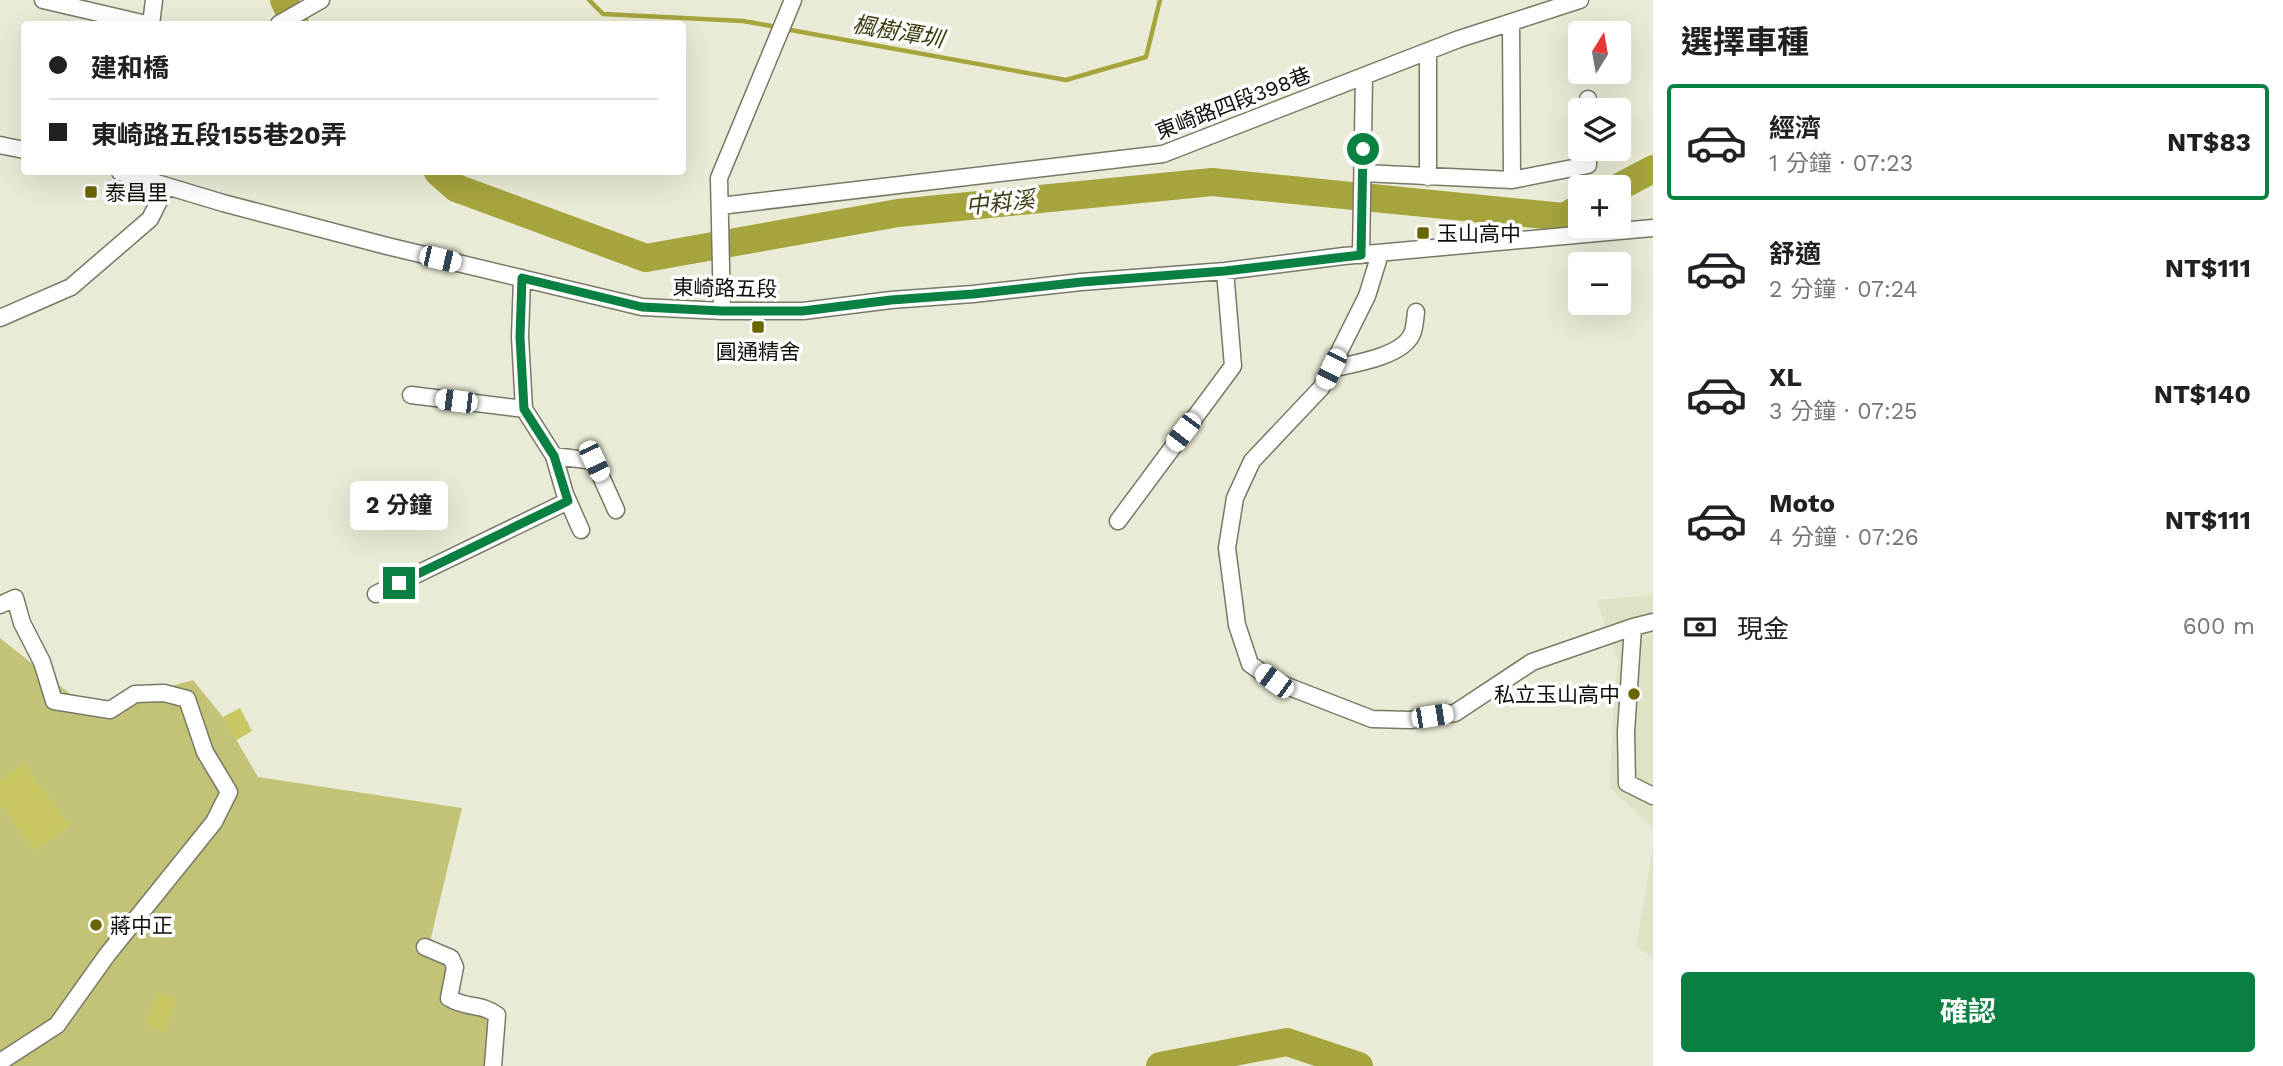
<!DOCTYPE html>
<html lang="zh-TW">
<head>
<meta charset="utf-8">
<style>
  :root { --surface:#fff; --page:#f2f2f2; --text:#202124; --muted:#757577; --line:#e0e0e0; --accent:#0b8043 }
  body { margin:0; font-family:"Work Sans","Noto Sans TC",sans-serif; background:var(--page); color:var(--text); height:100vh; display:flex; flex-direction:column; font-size:26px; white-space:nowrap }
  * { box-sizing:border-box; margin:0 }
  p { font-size:23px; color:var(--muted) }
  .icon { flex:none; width:38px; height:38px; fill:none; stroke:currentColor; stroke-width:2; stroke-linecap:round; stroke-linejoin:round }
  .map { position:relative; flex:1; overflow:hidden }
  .side { display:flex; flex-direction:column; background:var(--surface); width:630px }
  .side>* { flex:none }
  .guide { position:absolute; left:21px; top:21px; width:665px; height:154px; border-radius:7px; box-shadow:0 7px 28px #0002; display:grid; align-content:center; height:154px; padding:0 28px; background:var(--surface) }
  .needle { width:46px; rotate:11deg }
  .tools { position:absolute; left:1568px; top:21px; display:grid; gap:14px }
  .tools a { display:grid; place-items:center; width:63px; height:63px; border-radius:7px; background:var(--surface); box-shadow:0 7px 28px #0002; font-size:35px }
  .end { position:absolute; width:32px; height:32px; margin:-16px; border:9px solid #0b8043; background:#fff; box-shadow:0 0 0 4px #fff }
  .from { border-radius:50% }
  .bubble { position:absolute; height:49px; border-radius:7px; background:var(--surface); box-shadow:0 7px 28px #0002; font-size:23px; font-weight:700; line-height:49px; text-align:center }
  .car { position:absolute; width:21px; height:42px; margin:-21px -10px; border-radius:9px; box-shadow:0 0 5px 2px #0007; background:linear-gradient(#fff 24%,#345 0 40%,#fff 0 76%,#345 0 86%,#fff 0) }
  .guide b { display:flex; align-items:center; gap:24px; height:66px; font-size:26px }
  .guide b+b { border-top:2px solid var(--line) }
  .guide i { width:18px; height:18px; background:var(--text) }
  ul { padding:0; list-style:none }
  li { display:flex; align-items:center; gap:21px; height:116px; margin:0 14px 10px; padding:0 14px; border:4px solid transparent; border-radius:7px }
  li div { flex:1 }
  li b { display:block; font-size:26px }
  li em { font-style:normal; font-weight:700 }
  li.on { border-color:var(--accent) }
  li>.icon { width:63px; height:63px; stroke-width:1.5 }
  h2 { padding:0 28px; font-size:32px; line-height:84px }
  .pay { display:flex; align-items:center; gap:18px; height:77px; padding:0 28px; font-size:26px }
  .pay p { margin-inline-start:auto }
  .cta { display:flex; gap:14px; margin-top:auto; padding:14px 28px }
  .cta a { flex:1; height:80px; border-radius:7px; background:var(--accent); color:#fff; font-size:28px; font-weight:700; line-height:80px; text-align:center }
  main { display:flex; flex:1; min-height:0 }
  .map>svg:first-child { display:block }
</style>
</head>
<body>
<main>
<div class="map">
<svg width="1653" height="1066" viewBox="0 0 1653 1066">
  <rect width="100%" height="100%" fill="#eaebd6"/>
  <!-- built -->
  <path fill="#e1e1c5" d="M 1653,595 L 1653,828 L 1610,788 L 1612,728 L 1618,660 L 1596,600 Z
    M 1653,846 L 1653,957 L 1636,947 Z"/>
  <!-- green -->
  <path fill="#c3c377" d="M 0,638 L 89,709 L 193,680 L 223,717 L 258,777 L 462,808 L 427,954 L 451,965 L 446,1001 L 497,1018 L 489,1066 L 0,1066 Z"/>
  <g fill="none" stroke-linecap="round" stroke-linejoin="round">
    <!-- stream -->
    <path stroke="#a6a43d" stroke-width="4.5" d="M 589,0 L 603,14 L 743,21 L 777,27
      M 785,29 L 1066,80 L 1146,57 L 1160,0"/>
    <!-- river -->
    <path stroke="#a6a43d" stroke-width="28" d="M 284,0 L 295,24
      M 438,172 L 456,188 L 646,258 L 898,213 L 1212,182 L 1564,217 L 1580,208
      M 1619,187 L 1653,169
      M 1160,1066 L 1287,1042 L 1359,1066"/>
  </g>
  <!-- building -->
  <path fill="#c9c762" d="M 240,708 L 252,731 L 235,741 L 223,717 Z
    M 24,764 L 70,826 L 35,851 L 0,804 L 0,781 Z
    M 158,992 L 176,998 L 165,1032 L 146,1025 Z"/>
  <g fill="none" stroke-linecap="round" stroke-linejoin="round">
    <!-- minor casing -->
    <g stroke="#787966" stroke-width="19">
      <path id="minor" d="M 43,0 L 146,24
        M 1511,23 L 1512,180
        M 151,24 L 154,0
        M 279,24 L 321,0
        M 1588,99 L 1588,110
        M 0,145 L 24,150
        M 120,172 L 223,203 L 387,246 L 642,307 L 722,311 L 803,311 L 891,300 L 973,294 L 1081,282 L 1225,271 L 1344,256 L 1653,228
        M 1363,173 L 1512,180 L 1588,165 L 1588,149
        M 1428,177 L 1428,51
        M 720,206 L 1163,154 L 1459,39 L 1580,0
        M 1380,254 L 1367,296 L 1321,388 L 1252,461 L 1235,498 L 1227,548 L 1237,625 L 1250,664 L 1274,681 L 1372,719 L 1410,720 L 1455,713 L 1532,662 L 1633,627 L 1626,732 L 1627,783 L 1653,796
        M 1361,255 L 1364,76
        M 522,278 L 520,337 L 524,409 L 554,456 L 565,494 L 581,530
        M 722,311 L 719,178 L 793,0
        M 0,318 L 71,287 L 150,219 L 166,187
        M 1330,369 C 1352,364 1402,357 1412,334 C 1415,328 1415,319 1416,312
        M 411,395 L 524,409
        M 554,456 L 594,461 L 616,510
        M 1118,521 L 1233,366 L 1225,271
        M 376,594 L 568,501
        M 0,605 L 15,598 L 22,623 L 42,662 L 54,701 L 110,710 L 135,694 L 164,693 L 187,699 L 205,752 L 229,792 L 214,822 L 107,955 L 57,1025 L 0,1062
        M 1633,627 L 1653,622
        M 425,947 L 451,958 L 455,967 L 449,998 C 467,1009 481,1003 497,1015 L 493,1066"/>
    </g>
    <!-- minor -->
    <use href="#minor" stroke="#fff" stroke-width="16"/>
  </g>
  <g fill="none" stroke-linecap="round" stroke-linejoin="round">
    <!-- route -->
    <path stroke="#0b8043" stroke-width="9" d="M 399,583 L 568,501 L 554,456 L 524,409 L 520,337 L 522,278 L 642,307 L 722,311 L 803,311 L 891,300 L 973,294 L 1082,282 L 1225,271 L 1361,255 L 1363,149"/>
  </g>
  <!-- markers -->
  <g fill="#696600" stroke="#fff" stroke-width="2.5">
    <rect x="84" y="185" width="14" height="14" rx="3.5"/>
    <rect x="1416" y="226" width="14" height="14" rx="3.5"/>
    <rect x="751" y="320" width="14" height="14" rx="3.5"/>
    <circle cx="1634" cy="694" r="7"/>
    <circle cx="96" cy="925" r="7"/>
  </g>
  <g text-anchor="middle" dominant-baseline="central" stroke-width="7" stroke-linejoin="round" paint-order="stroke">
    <!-- street labels -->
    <g font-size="21" fill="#0d0d06" stroke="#fff">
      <text transform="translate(1233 103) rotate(-21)">東崎路四段398巷</text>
      <text transform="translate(725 288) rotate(1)">東崎路五段</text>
    </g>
    <!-- poi labels -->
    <g font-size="21" fill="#0d0d06" stroke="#fff" text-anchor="start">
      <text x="105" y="192">泰昌里</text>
      <text x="1437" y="233">玉山高中</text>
      <text x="758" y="351" text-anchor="middle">圓通精舍</text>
      <text x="1620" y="694" text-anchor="end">私立玉山高中</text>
      <text x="110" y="925">蔣中正</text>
    </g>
    <!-- water labels -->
    <g font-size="23" font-style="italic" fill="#3d3c11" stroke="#fff">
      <text transform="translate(898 32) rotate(10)">楓樹潭圳</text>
      <text transform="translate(1000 203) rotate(-6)">中嵙溪</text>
    </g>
  </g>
</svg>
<div class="tools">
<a><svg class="needle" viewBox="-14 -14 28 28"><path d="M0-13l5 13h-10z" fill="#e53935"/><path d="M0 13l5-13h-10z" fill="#757577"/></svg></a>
<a><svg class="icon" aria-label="layers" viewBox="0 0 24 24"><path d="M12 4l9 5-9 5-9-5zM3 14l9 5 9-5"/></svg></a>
<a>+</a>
<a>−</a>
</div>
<i class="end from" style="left:1363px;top:149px"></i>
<i class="end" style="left:399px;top:583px"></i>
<div class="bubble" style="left:350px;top:481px;width:98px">2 分鐘</div>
<i class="car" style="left:440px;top:259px;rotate:103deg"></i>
<i class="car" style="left:1331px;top:369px;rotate:206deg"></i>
<i class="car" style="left:456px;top:401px;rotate:277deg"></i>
<i class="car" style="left:1183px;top:432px;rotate:217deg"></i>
<i class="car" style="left:594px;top:461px;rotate:155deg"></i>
<i class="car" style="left:1274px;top:681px;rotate:306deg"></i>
<i class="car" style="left:1432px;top:716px;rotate:81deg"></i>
<div class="guide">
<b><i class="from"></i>建和橋</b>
<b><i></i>東崎路五段155巷20弄</b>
</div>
</div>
<section class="side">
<h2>選擇車種</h2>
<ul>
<li class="on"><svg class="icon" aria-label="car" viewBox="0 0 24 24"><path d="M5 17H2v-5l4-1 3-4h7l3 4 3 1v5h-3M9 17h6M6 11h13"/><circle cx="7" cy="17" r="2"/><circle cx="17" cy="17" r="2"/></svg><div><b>經濟</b><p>1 分鐘 · 07:23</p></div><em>NT$83</em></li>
<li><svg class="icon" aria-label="car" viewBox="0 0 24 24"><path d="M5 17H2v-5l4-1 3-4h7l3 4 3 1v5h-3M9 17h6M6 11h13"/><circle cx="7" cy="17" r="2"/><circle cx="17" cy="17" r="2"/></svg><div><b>舒適</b><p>2 分鐘 · 07:24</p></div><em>NT$111</em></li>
<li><svg class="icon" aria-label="car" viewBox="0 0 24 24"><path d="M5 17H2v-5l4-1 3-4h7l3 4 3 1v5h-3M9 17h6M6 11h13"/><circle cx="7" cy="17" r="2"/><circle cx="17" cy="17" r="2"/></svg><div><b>XL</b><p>3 分鐘 · 07:25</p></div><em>NT$140</em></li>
<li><svg class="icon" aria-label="car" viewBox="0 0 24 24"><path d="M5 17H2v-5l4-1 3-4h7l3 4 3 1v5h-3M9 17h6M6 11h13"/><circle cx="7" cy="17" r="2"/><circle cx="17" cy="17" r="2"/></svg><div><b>Moto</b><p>4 分鐘 · 07:26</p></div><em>NT$111</em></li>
</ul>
<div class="pay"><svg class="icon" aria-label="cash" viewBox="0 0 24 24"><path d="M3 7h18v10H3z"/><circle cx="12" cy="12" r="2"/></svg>現金<p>600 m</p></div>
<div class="cta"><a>確認</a></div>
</section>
</main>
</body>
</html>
